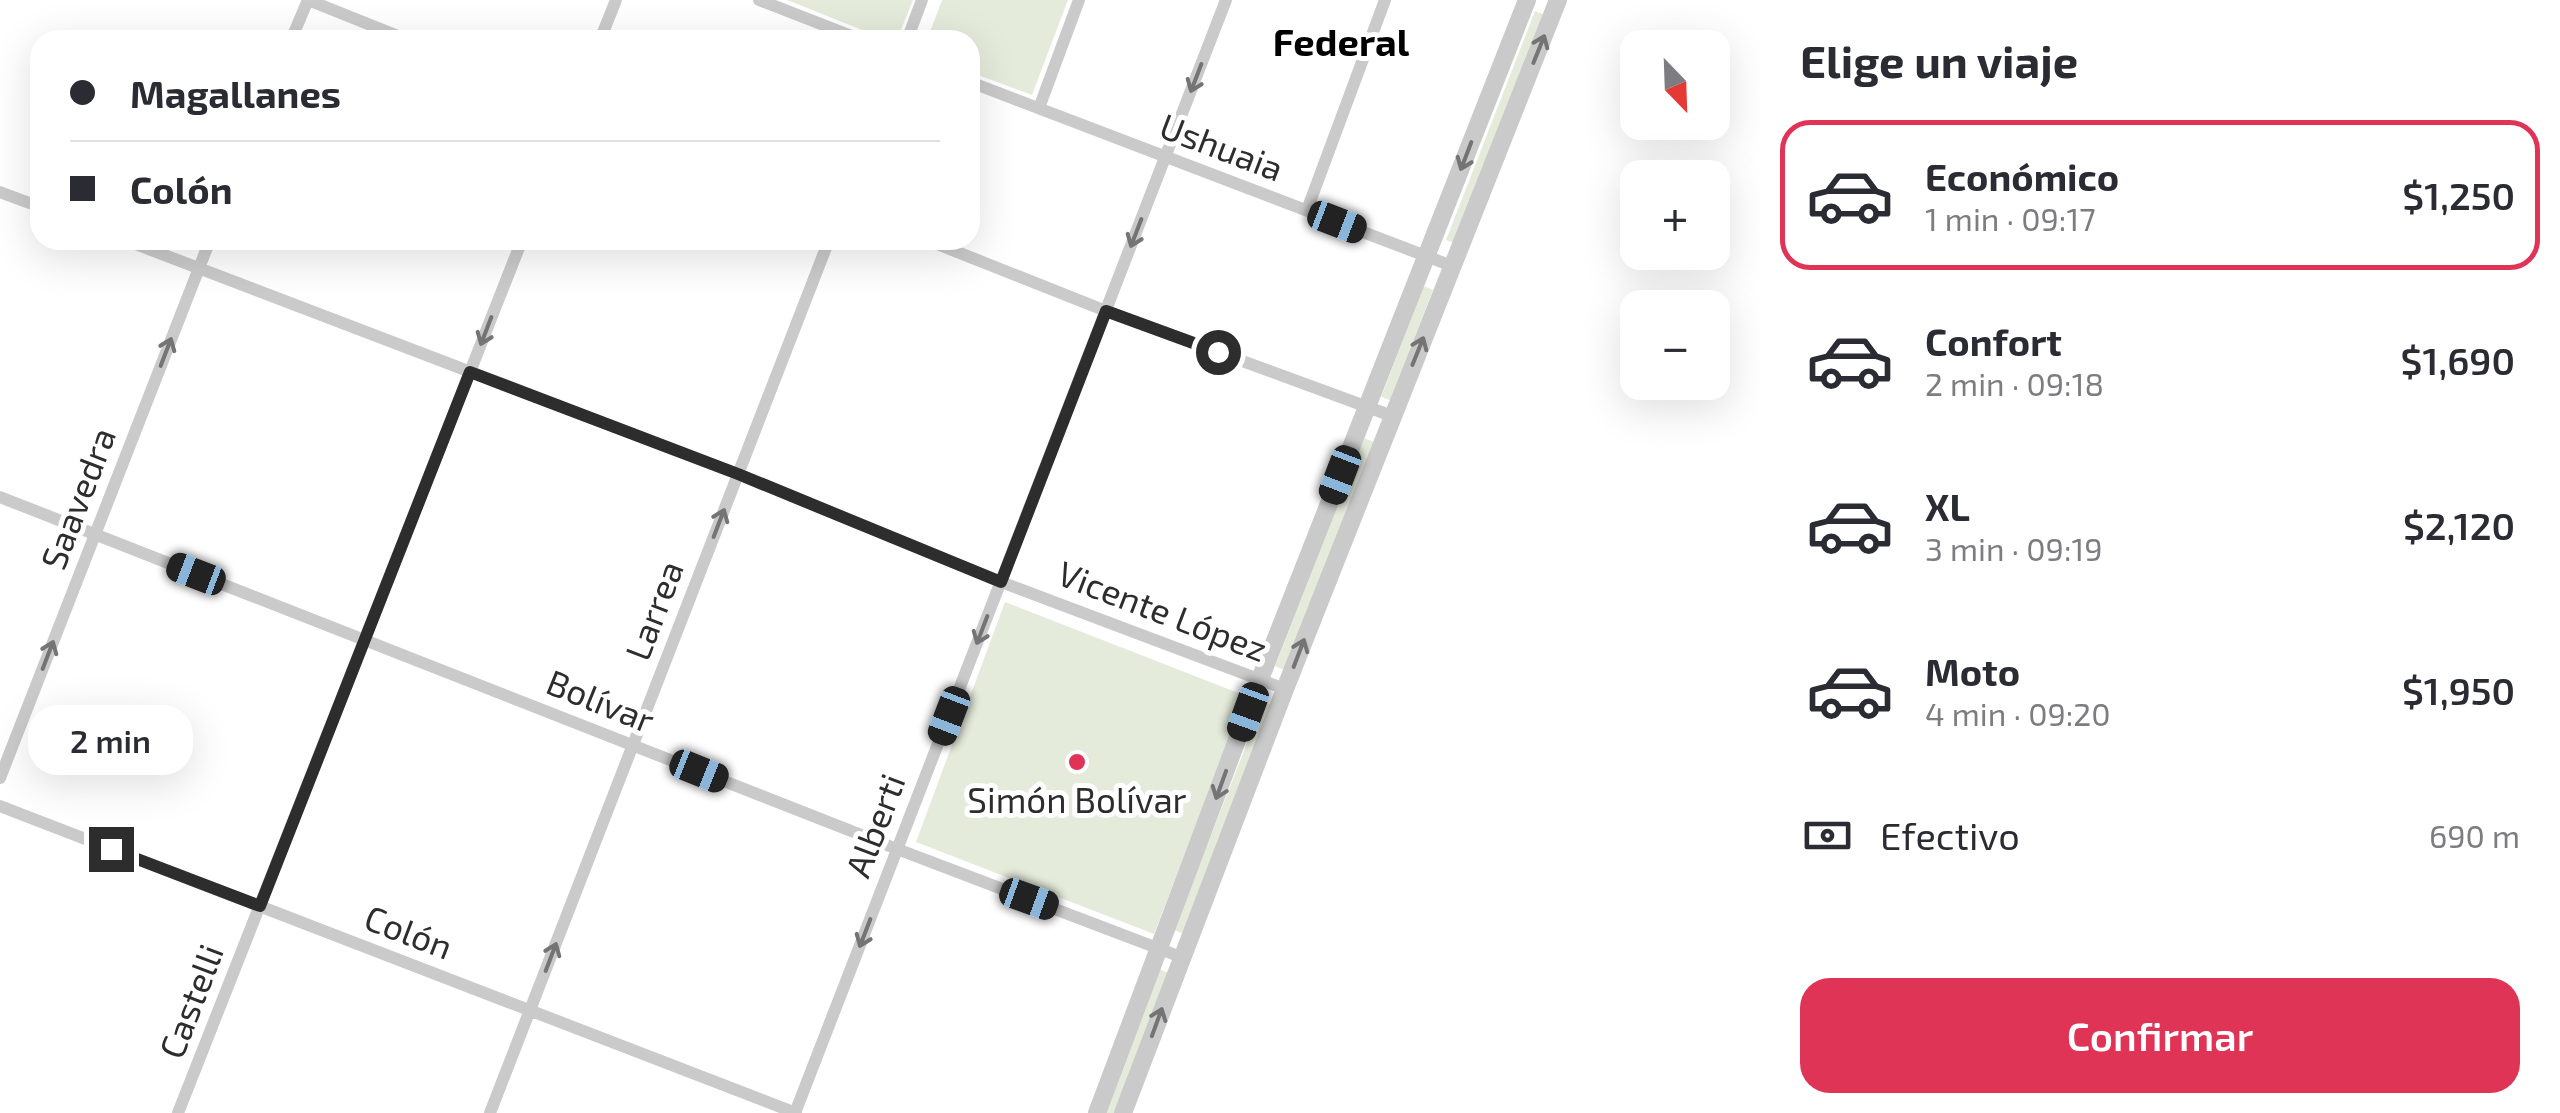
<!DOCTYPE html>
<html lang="es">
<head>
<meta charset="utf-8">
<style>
  :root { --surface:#fff; --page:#f7f7f7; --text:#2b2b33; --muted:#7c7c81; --line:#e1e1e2; --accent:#df3456 }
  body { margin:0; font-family:"Exo 2",sans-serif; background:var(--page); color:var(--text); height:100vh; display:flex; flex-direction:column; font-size:38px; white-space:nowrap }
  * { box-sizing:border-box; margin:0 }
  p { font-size:32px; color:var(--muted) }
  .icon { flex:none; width:55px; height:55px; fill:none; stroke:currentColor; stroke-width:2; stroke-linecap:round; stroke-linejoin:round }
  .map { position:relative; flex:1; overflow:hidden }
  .drawer { display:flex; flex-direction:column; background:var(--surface); width:800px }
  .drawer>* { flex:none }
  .hud { position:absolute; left:30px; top:30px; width:950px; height:220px; border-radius:30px; box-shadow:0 10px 40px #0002; display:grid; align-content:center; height:220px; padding:0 40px; background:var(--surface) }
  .needle { width:65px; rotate:157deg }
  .fabs { position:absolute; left:1620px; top:30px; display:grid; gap:20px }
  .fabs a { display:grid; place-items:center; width:110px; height:110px; border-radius:20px; background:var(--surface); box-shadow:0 10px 40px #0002; font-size:50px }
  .end { position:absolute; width:45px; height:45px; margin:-22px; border:12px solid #2d2d2d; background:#fff; box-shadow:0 0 0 5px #fff }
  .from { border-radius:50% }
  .bubble { position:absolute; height:70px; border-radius:30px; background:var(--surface); box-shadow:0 10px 40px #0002; font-size:32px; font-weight:600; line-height:70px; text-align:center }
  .car { position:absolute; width:30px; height:60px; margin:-30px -15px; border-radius:12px; box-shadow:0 0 8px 2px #0007; background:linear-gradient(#222 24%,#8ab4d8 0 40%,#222 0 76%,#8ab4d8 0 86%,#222 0) }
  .hud b { display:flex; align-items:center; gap:35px; height:95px; font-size:38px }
  .hud b+b { border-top:2px solid var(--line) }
  .hud i { width:25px; height:25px; background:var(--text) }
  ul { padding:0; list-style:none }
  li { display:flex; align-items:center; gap:30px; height:150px; margin:0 20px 15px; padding:0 20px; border:5px solid transparent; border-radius:30px }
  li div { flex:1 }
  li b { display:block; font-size:38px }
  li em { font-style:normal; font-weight:600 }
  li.selected { border-color:var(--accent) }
  li>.icon { width:90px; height:90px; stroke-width:1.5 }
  h2 { padding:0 40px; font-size:45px; line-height:120px }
  .pay { display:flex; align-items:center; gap:25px; height:110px; padding:0 40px; font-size:38px }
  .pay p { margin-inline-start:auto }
  .action { display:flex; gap:20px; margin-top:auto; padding:20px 40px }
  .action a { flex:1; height:115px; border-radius:30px; background:var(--accent); color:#fff; font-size:40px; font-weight:600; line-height:115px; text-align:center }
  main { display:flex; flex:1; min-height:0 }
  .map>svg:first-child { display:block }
</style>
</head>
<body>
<main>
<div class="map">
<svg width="1760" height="1113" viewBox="0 0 1760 1113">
  <rect width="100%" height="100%" fill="#fff"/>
  <!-- green -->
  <path fill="#e5ebdb" d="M 787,0 L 913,0 L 897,40 L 887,40 Z
    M 942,0 L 1068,0 L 1032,95 L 970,72 L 970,40 L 927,40 Z
    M 1535,11 L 1545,15 L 1455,243 L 1446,240 Z
    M 1424,286 L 1433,290 L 1390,400 L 1381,397 Z
    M 1364,438 L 1374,442 L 1284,670 L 1275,666 Z
    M 1005,602 L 1246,696 L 1154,934 L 916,842 Z
    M 1263,702 L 1273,706 L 1184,934 L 1174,930 Z
    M 1159,969 L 1169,973 L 1114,1113 L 1103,1113 Z"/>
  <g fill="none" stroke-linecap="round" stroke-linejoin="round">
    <!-- minor -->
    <path stroke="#cacaca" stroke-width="12" d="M 308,0 L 408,40
      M 759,0 L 862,40
      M 291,40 L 308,0
      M 600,40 L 616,0
      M 907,40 L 922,0
      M 970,82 L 1452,266
      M 1039,108 L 1079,0
      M 0,192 L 40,207
      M 1307,210 L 1385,0
      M 125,240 L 738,474 L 1001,582 L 1285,689
      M 927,240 L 1106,311 L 1392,416
      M 0,497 L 897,849 L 1181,957
      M 0,778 L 210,240
      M 0,806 L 796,1113
      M 178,1113 L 522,240
      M 490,1113 L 829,240
      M 795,1113 L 1226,0"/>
    <!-- tertiary -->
    <path stroke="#cacaca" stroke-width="18" d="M 1097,1113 L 1260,679 L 1527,0
      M 1123,1113 L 1285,689 L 1558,0"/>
  </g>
  <!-- one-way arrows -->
  <defs><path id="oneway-shaft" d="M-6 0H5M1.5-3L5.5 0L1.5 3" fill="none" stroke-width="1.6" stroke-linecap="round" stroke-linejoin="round" transform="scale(2.5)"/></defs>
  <g stroke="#747474">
    <use href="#oneway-shaft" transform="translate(1539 49) rotate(-68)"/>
    <use href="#oneway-shaft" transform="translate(1196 78) rotate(111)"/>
    <use href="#oneway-shaft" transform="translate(1466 156) rotate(111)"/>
    <use href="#oneway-shaft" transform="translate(1136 233) rotate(111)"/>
    <use href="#oneway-shaft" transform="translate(486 331) rotate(111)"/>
    <use href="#oneway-shaft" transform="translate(1418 351) rotate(-68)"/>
    <use href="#oneway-shaft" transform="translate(166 352) rotate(-69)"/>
    <use href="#oneway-shaft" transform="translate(719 523) rotate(-69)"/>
    <use href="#oneway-shaft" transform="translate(982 630) rotate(111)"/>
    <use href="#oneway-shaft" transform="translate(1299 653) rotate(-69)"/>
    <use href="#oneway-shaft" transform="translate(48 655) rotate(-69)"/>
    <use href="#oneway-shaft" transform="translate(1221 785) rotate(110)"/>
    <use href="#oneway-shaft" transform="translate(865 933) rotate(111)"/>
    <use href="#oneway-shaft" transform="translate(551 957) rotate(-69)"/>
    <use href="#oneway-shaft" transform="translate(1157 1022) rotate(-70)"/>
  </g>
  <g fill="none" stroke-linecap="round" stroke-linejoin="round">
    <!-- route -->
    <path stroke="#2d2d2d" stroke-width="12" d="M 111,849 L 260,906 L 470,372 L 738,474 L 1001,582 L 1106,311 L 1218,352"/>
  </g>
  <!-- markers -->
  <circle fill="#df3456" stroke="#fff" stroke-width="4" cx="1077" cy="762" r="10"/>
  <g text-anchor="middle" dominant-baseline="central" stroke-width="10" stroke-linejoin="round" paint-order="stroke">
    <!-- street labels -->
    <g font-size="35" fill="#2d2d2d" stroke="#fff">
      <text transform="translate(1222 146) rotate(21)">Ushuaia</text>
      <text transform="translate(77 498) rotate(-69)">Saavedra</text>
      <text transform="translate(653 610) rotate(-69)">Larrea</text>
      <text transform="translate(1163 610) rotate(21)">Vicente López</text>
      <text transform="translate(601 700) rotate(22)">Bolívar</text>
      <text transform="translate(874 825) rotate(-69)">Alberti</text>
      <text transform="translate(409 931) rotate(21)">Colón</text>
      <text transform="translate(190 1001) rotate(-69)">Castelli</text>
    </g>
    <!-- poi labels -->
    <g font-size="35" fill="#2d2d2d" stroke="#fff">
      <text x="1077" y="799">Simón Bolívar</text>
    </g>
    <!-- neighbourhood labels -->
    <g font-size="38" font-weight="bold" fill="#000" stroke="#fff">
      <text x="1341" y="41">Federal</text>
    </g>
  </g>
</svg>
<div class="fabs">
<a><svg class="needle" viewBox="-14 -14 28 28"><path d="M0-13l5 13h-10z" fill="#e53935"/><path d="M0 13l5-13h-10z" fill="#7c7c81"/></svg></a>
<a>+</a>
<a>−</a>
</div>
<i class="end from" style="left:1218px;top:352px"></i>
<i class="end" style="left:111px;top:849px"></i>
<div class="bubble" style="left:28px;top:705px;width:165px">2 min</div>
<i class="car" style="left:1337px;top:222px;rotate:111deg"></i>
<i class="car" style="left:1340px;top:475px;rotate:201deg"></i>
<i class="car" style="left:196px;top:574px;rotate:291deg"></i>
<i class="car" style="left:1248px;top:712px;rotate:200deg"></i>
<i class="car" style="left:949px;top:716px;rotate:201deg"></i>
<i class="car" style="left:699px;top:771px;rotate:112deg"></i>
<i class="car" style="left:1029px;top:899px;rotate:110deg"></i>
<div class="hud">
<b><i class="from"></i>Magallanes</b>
<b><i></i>Colón</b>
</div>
</div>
<section class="drawer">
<h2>Elige un viaje</h2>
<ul>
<li class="selected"><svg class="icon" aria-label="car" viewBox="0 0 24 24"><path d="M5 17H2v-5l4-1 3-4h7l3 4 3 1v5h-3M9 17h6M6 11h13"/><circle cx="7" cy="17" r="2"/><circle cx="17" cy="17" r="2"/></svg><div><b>Económico</b><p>1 min · 09:17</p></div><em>$1,250</em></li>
<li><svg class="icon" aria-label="car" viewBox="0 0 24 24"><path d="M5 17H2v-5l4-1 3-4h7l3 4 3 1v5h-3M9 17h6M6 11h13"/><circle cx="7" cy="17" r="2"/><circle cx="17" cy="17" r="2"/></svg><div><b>Confort</b><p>2 min · 09:18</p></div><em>$1,690</em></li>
<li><svg class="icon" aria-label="car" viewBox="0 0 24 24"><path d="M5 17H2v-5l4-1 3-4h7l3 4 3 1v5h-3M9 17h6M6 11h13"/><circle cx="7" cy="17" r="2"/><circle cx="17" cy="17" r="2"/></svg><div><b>XL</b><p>3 min · 09:19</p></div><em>$2,120</em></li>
<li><svg class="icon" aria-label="car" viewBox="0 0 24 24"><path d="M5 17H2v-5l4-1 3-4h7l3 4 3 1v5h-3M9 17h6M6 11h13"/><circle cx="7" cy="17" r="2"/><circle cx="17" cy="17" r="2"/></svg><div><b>Moto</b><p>4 min · 09:20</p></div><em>$1,950</em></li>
</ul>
<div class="pay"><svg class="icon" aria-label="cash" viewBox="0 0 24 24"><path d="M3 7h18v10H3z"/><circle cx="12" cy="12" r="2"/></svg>Efectivo<p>690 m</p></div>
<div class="action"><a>Confirmar</a></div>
</section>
</main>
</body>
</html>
